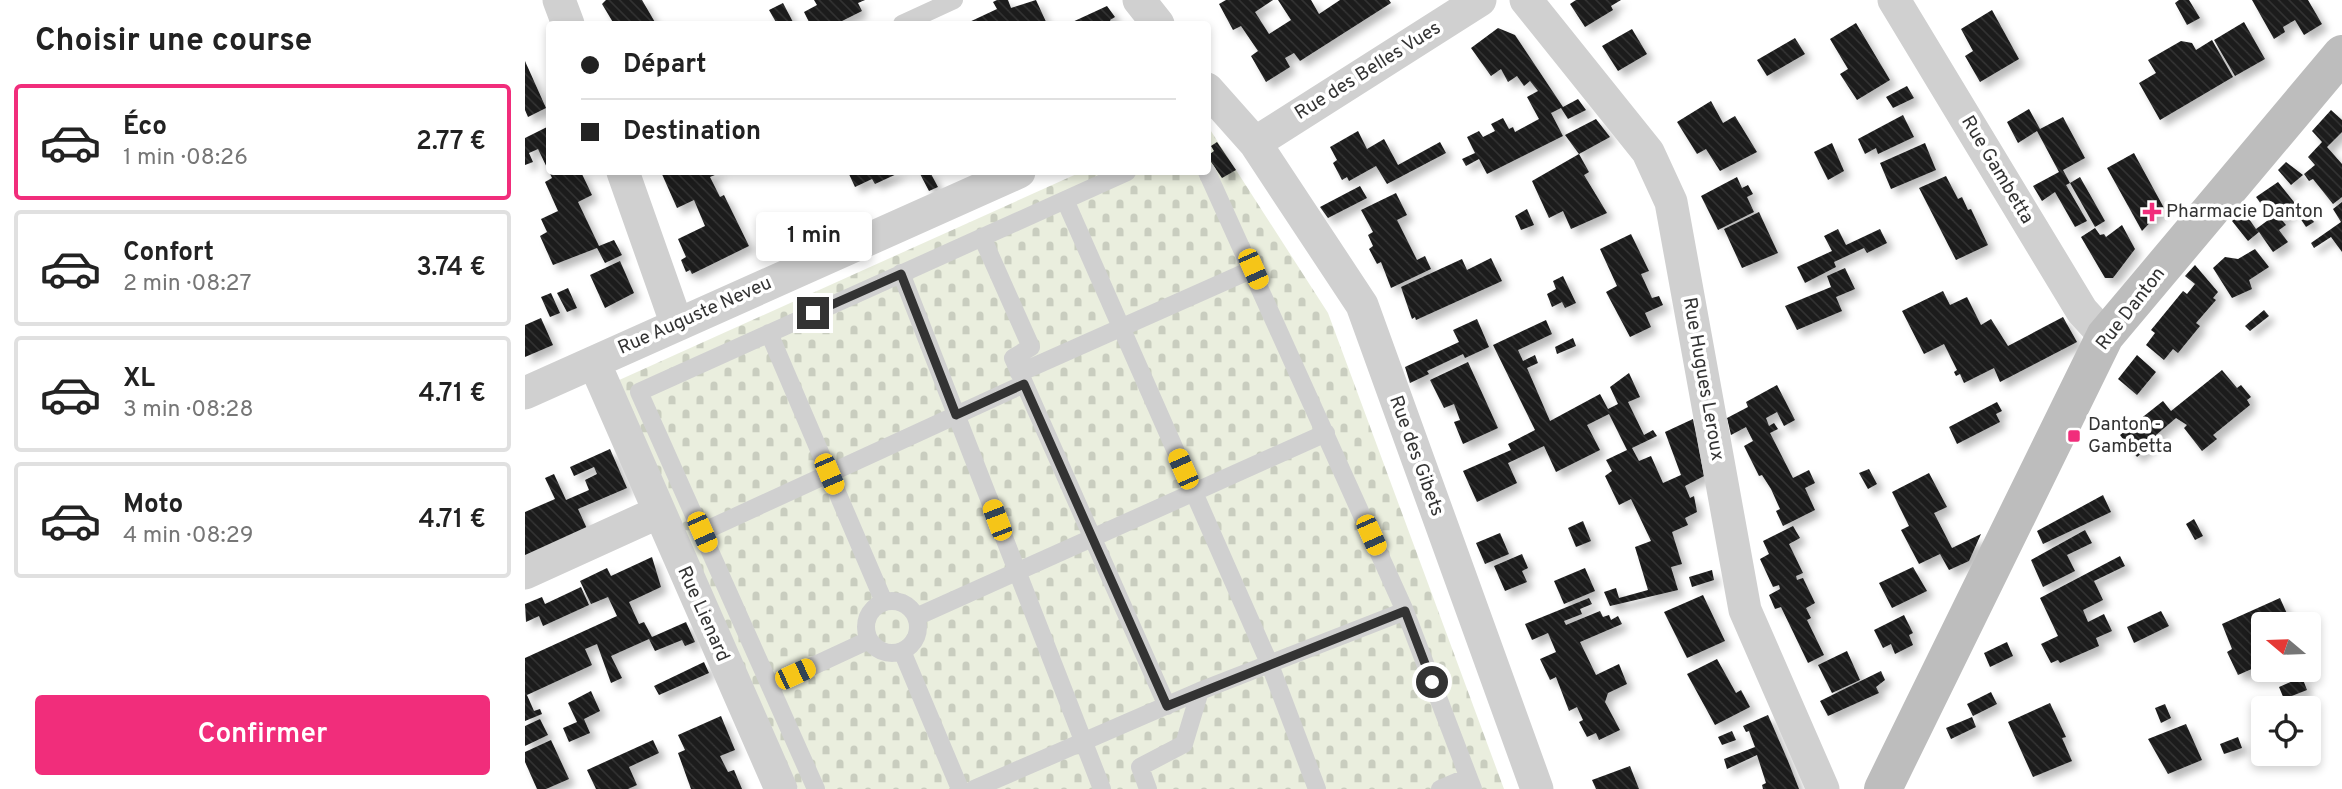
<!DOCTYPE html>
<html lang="fr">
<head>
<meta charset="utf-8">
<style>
  :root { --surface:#fff; --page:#f2f2f2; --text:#222; --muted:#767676; --line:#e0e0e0; --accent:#f12d7b }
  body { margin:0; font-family:Overpass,sans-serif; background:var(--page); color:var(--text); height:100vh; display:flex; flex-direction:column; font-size:26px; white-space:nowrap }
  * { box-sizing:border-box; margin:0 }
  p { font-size:23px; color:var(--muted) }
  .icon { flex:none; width:38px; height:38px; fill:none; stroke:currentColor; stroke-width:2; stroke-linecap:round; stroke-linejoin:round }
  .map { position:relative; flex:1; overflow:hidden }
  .details { display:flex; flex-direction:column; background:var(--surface); width:525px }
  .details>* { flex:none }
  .guide { position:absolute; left:21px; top:21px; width:665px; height:154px; border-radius:7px; box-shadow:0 4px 10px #0003; display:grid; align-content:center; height:154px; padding:0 35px; background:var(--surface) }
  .needle { width:46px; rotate:289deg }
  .tools { position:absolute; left:1726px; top:612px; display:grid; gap:14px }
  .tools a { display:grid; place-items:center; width:70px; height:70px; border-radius:7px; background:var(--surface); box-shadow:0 4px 10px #0003; font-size:35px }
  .end { position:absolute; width:32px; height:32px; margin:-16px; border:9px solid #333; background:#fff; box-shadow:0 0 0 4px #fff }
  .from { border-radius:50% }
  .bubble { position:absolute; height:49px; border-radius:7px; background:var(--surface); box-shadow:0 4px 10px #0003; font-size:23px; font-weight:600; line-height:49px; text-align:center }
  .car { position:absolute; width:21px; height:42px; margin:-21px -10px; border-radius:9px; box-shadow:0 0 5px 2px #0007; background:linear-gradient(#f5c518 24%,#345 0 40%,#f5c518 0 76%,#345 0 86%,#f5c518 0) }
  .guide b { display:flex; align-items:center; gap:24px; height:66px; font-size:26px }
  .guide b+b { border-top:2px solid var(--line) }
  .guide i { width:18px; height:18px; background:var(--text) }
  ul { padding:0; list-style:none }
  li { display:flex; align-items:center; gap:21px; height:116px; margin:0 14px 10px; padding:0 21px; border:4px solid var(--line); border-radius:7px }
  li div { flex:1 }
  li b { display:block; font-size:26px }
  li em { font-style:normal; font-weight:600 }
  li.current { border-color:var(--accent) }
  li>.icon { width:63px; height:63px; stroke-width:1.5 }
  h2 { padding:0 35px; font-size:32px; line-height:84px }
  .button { display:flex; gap:14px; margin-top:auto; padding:14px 35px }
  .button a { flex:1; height:80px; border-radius:7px; background:var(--accent); color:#fff; font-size:28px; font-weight:600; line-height:80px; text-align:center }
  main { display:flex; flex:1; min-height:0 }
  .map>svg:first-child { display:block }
</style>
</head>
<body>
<main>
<section class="details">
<h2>Choisir une course</h2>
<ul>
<li class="current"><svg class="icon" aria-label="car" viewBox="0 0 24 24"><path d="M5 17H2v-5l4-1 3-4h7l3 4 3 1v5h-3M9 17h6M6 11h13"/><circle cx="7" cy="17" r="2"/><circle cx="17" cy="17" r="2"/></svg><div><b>Éco</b><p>1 min · 08:26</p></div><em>2.77 €</em></li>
<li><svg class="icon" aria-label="car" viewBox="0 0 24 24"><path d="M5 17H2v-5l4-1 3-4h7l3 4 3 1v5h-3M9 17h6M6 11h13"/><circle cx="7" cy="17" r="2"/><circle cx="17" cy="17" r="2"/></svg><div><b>Confort</b><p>2 min · 08:27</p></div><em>3.74 €</em></li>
<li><svg class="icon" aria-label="car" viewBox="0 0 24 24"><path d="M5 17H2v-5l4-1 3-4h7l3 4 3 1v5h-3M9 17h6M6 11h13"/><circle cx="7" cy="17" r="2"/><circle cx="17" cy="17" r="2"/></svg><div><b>XL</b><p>3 min · 08:28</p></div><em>4.71 €</em></li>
<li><svg class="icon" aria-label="car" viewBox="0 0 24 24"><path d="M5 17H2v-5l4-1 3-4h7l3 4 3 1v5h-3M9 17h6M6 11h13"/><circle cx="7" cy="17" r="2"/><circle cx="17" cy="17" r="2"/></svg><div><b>Moto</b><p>4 min · 08:29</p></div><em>4.71 €</em></li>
</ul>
<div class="button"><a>Confirmer</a></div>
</section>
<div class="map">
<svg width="1817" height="789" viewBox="0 0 1817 789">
  <defs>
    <pattern id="cemetery-stones" width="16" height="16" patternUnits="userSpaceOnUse" patternTransform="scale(1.75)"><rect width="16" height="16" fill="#eaeede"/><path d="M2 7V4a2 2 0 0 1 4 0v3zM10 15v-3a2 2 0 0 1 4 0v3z" fill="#c9cdbf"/></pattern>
    <pattern id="building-back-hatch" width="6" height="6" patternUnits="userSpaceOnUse" patternTransform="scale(1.75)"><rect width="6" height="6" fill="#1a1a1a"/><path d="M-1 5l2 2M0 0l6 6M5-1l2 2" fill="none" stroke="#333"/></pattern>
    <filter id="shadow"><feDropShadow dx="6" dy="6" stdDeviation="3.5" flood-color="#0004"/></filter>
  </defs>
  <rect width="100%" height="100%" fill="#fff"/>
  <!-- cemetery -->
  <path fill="url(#cemetery-stones)" d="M 684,128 L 803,313 L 979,789 L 273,789 L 92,381 L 556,172 L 682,172 Z"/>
  <!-- building -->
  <path fill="url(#building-back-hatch)" filter="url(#shadow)" d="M 81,0 L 117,0 L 131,24 L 89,24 L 77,4 Z
    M 289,0 L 340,0 L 333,3 L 337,11 L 311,24 L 285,24 L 279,12 L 292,5 Z
    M 472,0 L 483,0 L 486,8 L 511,0 L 522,24 L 440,24 L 472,9 L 468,2 Z
    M 701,0 L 748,0 L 730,12 L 744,34 L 766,20 L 753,0 L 786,0 L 794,14 L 815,0 L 864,0 L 866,3 L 775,61 L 769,53 L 760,58 L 765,67 L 741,82 L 726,56 L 733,51 L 716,26 L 708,30 L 694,4 Z
    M 1051,0 L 1096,0 L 1086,6 L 1088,10 L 1060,27 L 1045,4 Z
    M 1654,0 L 1664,0 L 1675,18 L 1662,25 L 1650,3 Z
    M 1727,0 L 1783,0 L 1797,24 L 1779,35 L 1770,20 L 1758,27 L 1760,32 L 1749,39 Z
    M 258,3 L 269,24 L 252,24 L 244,10 Z
    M 582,6 L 590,17 L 585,20 L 587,24 L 543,24 Z
    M 1467,10 L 1494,59 L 1455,82 L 1440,56 L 1448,51 L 1436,29 Z
    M 1719,22 L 1740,59 L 1710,76 L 1689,40 Z
    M 1331,23 L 1365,80 L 1332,100 L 1315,74 L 1323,69 L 1305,39 Z
    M 973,28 L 990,35 L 1038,107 L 1053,99 L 1061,110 L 1043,119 L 1036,108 L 1026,113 L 1038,136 L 962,174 L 954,159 L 941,166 L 937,159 L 950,153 L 942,137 L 954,131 L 958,137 L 970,131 L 966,124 L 978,118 L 984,129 L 988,127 L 990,132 L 1014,119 L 1002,97 L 1013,91 L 1005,81 L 999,86 L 992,76 L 983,82 L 976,69 L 966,76 L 946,48 Z
    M 1107,29 L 1122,54 L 1093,71 L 1077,46 Z
    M 1270,38 L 1280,54 L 1242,76 L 1232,60 Z
    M 1687,40 L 1708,77 L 1635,120 L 1614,83 L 1631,73 L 1623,60 L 1656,41 L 1667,43 L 1671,50 Z
    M 0,61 L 21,108 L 3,117 L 0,110 Z
    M 1382,86 L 1389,98 L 1368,108 L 1361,97 Z
    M 1186,101 L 1198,123 L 1210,116 L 1232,152 L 1195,171 L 1181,149 L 1172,154 L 1152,122 Z
    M 1504,109 L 1515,129 L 1538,117 L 1560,158 L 1538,170 L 1545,183 L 1541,185 L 1562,221 L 1550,227 L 1530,192 L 1517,201 L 1508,186 L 1534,172 L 1512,131 L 1493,143 L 1482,122 Z
    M 1806,110 L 1817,120 L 1817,132 L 1802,147 L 1817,164 L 1817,197 L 1808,204 L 1788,179 L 1784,181 L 1779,174 L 1790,165 L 1783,157 L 1797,142 L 1787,131 Z
    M 1378,115 L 1389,137 L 1353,154 L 1351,148 L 1340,154 L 1333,139 Z
    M 1071,119 L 1085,137 L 1054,154 L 1040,135 Z
    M 24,126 L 24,172 L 56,172 L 67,195 L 53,202 L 74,246 L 89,240 L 97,255 L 80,263 L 72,248 L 28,265 L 15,236 L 22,232 L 16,219 L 33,211 L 20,182 L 27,178 L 13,149 L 4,153 L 8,162 L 0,165 L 0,138 Z
    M 833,131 L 842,149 L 859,139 L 873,165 L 915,142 L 921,153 L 862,184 L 851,166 L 824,181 L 822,177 L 817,180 L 808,163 L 812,160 L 805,147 Z
    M 692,142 L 711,170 L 697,178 L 682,156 L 689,151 L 686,146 Z
    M 1307,143 L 1319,171 L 1303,180 L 1289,152 Z
    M 1400,143 L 1411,170 L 1366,189 L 1355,163 Z
    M 1609,153 L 1639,208 L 1617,231 L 1582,168 Z
    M 1054,154 L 1064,172 L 1059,175 L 1082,213 L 1046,229 L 1038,211 L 1024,218 L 1007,181 Z
    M 1761,162 L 1778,175 L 1766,185 L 1753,170 Z
    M 136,172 L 197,172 L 185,177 L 195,197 L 199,195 L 224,246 L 167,274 L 165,270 L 161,272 L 156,260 L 161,257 L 153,239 L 180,226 L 169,200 L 152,208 Z
    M 323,172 L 376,172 L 350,184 L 347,179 L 330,187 Z
    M 394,172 L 405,172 L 413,187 L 404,191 Z
    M 1421,176 L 1433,199 L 1437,197 L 1443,210 L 1446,209 L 1463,245 L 1431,260 L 1394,188 Z
    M 1212,177 L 1217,188 L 1223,185 L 1228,194 L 1222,197 L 1229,212 L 1193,230 L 1176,196 Z
    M 1555,177 L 1580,221 L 1570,227 L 1545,183 Z
    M 1753,182 L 1773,207 L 1756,219 L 1761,225 L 1754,230 L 1763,242 L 1748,252 L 1734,232 L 1723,241 L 1707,221 L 1717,209 L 1731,229 L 1746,218 L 1731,197 Z
    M 835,186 L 842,198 L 803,218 L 795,207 Z
    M 871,193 L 882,215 L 872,220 L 892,260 L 900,256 L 906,269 L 866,288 L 856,262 L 852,264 L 844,249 L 848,246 L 843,235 L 848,232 L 836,210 Z
    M 1817,202 L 1817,252 L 1806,237 L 1789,248 L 1786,243 L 1816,222 L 1808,209 Z
    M 1002,209 L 1009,225 L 996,230 L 990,216 Z
    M 1780,209 L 1789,222 L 1781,227 L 1773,215 Z
    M 1234,212 L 1253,253 L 1217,268 L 1199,229 Z
    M 1597,225 L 1610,249 L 1588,278 L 1580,278 L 1556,237 L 1570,228 L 1575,235 L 1579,234 L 1581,237 Z
    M 1313,229 L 1321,245 L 1355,229 L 1362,243 L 1342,253 L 1339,248 L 1309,262 L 1311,267 L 1280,283 L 1272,267 L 1307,251 L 1299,236 Z
    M 1106,234 L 1124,271 L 1116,274 L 1127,298 L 1134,296 L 1138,305 L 1120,313 L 1126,327 L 1105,337 L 1081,292 L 1092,286 L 1075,249 Z
    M 1730,249 L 1744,267 L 1724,280 L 1727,289 L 1707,298 L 1688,268 L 1700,257 L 1713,259 Z
    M 966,258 L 977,281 L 891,320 L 890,317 L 887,319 L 876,287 L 937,259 L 942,270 Z
    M 95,261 L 109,293 L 80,308 L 65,275 Z
    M 1670,265 L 1693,292 L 1688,298 L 1691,300 L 1671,323 L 1675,326 L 1653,353 L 1648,349 L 1639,360 L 1621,345 L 1630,333 L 1626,330 L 1658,291 L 1662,294 L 1670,284 L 1660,276 Z
    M 1320,268 L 1330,289 L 1311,297 L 1317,311 L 1272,330 L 1260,306 L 1306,287 L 1302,276 Z
    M 1038,276 L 1051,303 L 1040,308 L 1037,302 L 1027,307 L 1022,294 L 1031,289 L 1028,281 Z
    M 43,288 L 52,308 L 42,312 L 32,293 Z
    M 1418,291 L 1425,305 L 1442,297 L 1456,325 L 1466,319 L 1483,346 L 1538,317 L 1552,342 L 1475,382 L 1469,368 L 1439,383 L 1435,374 L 1431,376 L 1429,372 L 1432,370 L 1419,344 L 1399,354 L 1377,311 Z
    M 26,293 L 35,313 L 25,317 L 16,297 Z
    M 1739,310 L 1744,316 L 1725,331 L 1720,326 Z
    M 16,318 L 28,345 L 0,357 L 0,325 Z
    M 952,319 L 964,347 L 940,358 L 938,354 L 902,371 L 904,374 L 885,383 L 880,367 L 934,342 L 928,330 Z
    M 1021,320 L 1027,334 L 993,350 L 998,361 L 1010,355 L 1013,363 L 1002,368 L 1025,421 L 1075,394 L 1083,409 L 1093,404 L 1085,387 L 1104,373 L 1115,397 L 1103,402 L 1119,435 L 1128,430 L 1132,436 L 1107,448 L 1114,461 L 1126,456 L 1138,483 L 1156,475 L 1140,432 L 1168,419 L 1179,476 L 1160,486 L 1165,498 L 1169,496 L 1172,512 L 1160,518 L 1163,525 L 1147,532 L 1157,564 L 1146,567 L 1153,590 L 1085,606 L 1079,592 L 1091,588 L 1094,598 L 1123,590 L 1110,547 L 1126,541 L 1106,499 L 1094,505 L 1080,476 L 1087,471 L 1081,460 L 1102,450 L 1084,414 L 1062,425 L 1075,450 L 1031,472 L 1019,446 L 983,463 L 992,483 L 952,502 L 938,471 L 986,450 L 983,444 L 1010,430 L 968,345 Z
    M 1048,338 L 1051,346 L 1032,354 L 1030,347 Z
    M 1612,355 L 1631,372 L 1612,395 L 1593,379 Z
    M 943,362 L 973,428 L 938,444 L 929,422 L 935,420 L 929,404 L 919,408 L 905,380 Z
    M 1697,370 L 1712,388 L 1716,385 L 1726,397 L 1722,400 L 1725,405 L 1688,435 L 1692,439 L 1677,451 L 1659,428 L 1662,425 L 1651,418 L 1631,435 L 1634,439 L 1612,457 L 1595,435 L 1638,401 L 1646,411 Z
    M 1252,385 L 1270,420 L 1259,426 L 1252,412 L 1241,418 L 1244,426 L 1249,423 L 1253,429 L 1245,433 L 1268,478 L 1284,470 L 1290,483 L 1280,488 L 1290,510 L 1258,526 L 1251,511 L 1255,509 L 1246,489 L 1237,475 L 1234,476 L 1219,446 L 1228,441 L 1221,427 L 1206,435 L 1202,418 L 1223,407 L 1221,402 Z
    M 1472,402 L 1477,411 L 1471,414 L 1475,422 L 1432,444 L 1424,427 Z
    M 85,449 L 102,488 L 53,509 L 64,533 L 0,562 L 0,512 L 30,499 L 20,478 L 29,474 L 41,500 L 64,490 L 60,480 L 72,474 L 69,467 L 49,476 L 45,467 Z
    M 1344,469 L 1352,484 L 1343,489 L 1334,473 Z
    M 1404,473 L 1422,507 L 1409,513 L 1427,548 L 1456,534 L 1444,561 L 1424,570 L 1415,554 L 1394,564 L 1376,530 L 1384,526 L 1367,492 Z
    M 1578,495 L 1586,512 L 1518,544 L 1512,531 Z
    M 1669,519 L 1678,536 L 1670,540 L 1661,524 Z
    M 1058,521 L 1066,541 L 1051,547 L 1043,528 Z
    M 1268,526 L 1275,538 L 1264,544 L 1278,573 L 1271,576 L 1272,580 L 1278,578 L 1290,603 L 1281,608 L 1286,618 L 1282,620 L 1299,655 L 1283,663 L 1256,607 L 1250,609 L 1244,595 L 1255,589 L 1254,585 L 1248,587 L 1235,559 L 1244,554 L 1238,541 Z
    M 1560,530 L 1567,543 L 1542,555 L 1550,571 L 1518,587 L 1506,560 Z
    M 975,533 L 984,554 L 960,564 L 951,543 Z
    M 997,554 L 1003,568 L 997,571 L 1002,582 L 980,591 L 969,566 Z
    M 1595,556 L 1600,566 L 1569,581 L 1578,600 L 1558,610 L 1563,622 L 1579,614 L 1587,631 L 1571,638 L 1574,646 L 1535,663 L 1533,660 L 1526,663 L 1516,644 L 1533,636 L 1515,598 Z
    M 127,557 L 136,587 L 104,602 L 114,624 L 119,622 L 127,637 L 161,622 L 170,642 L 160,646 L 157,640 L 130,651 L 124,639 L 86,656 L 97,678 L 86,683 L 72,644 L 60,649 L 67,665 L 2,695 L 9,711 L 15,709 L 17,714 L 0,721 L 0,658 L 92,616 L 83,597 L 66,604 L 55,581 L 82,568 L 86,576 Z
    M 1388,567 L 1402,591 L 1367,608 L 1354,583 Z
    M 1060,568 L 1070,591 L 1039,604 L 1029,581 Z
    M 1187,570 L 1189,580 L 1167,587 L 1164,577 Z
    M 56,587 L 64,605 L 18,626 L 14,616 L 1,622 L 0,604 L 17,597 L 20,604 Z
    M 1178,595 L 1200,641 L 1162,658 L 1139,612 Z
    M 1064,598 L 1067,604 L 1055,609 L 1057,614 L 1039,621 L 1041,625 L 1075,611 L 1078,617 L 1084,615 L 1086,620 L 1093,616 L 1097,624 L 1055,642 L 1071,675 L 1094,664 L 1102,684 L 1083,693 L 1080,702 L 1095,730 L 1074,740 L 1071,733 L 1062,737 L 1054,722 L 1058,720 L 1052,707 L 1044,711 L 1031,677 L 1025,680 L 1015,659 L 1031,652 L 1023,633 L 1007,640 L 1000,624 Z
    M 1755,598 L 1767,625 L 1738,625 L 1738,664 L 1713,675 L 1702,652 L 1707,649 L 1697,624 Z
    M 1636,611 L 1644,626 L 1609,643 L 1602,627 Z
    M 1379,615 L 1388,633 L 1384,635 L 1388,645 L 1370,654 L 1366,644 L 1358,648 L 1349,630 Z
    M 1482,642 L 1488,656 L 1465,667 L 1459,653 Z
    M 1322,651 L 1335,680 L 1307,693 L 1293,665 Z
    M 1192,659 L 1211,693 L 1216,690 L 1225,707 L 1190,725 L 1162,674 Z
    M 179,662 L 184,673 L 134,695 L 129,686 Z
    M 1356,671 L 1360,680 L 1351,687 L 1354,693 L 1303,716 L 1295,701 Z
    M 1777,677 L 1782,690 L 1759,699 L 1754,687 Z
    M 66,691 L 75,711 L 59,719 L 65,733 L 44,742 L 38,728 L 52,722 L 43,703 Z
    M 1466,692 L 1472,704 L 1448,716 L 1442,704 Z
    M 1525,703 L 1541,737 L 1537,738 L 1547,761 L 1508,777 L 1483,722 Z
    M 1640,704 L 1646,718 L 1636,723 L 1630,708 Z
    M 1243,715 L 1263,761 L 1274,789 L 1238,789 L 1237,785 L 1241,783 L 1232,755 L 1202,769 L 1199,759 L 1230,747 L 1224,731 L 1221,732 L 1218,726 Z
    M 196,716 L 210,750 L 195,756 L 203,772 L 209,770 L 217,789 L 166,789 L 153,753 L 160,750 L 153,735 Z
    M 1447,717 L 1451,727 L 1426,739 L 1421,728 Z
    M 15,719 L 23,735 L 0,746 L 0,726 Z
    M 1661,724 L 1677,760 L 1643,774 L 1623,739 Z
    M 1207,731 L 1211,740 L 1197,745 L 1193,737 Z
    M 1713,737 L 1717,748 L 1699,754 L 1695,744 Z
    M 26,740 L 44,779 L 21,789 L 12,789 L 0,762 L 0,752 Z
    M 128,740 L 134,753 L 104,767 L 112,785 L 103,789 L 71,789 L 62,770 Z
    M 1105,766 L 1114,789 L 1071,789 L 1067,780 Z"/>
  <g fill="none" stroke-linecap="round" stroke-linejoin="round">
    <!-- lane -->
    <path stroke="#d0d0d0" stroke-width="18" d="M 377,24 L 429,0
      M 682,172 L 880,611 L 948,789
      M 540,200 L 745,665 L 792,789
      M 457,237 L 506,347 L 488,358 L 642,706
      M 376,273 L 577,789
      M 244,333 L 359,602
      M 494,373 L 728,269
      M 177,532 L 499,384
      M341 627a26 26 0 1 1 52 0a26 26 0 1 1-52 0Z
      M 391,617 L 801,433
      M 377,651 L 435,789
      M 245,686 L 344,640
      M 291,789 L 114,392 L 602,172
      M 449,789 L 675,691 L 880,611
      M 623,789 L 615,767 L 659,744 L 675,691
      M 915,789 L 943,777"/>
    <!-- street -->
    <path stroke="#d0d0d0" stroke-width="33" d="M 34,0 L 43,24
      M 614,0 L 633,24
      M 1001,0 L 1123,152 L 1146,202 L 1220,610 L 1298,789
      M 1369,0 L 1557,311 L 1580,336
      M 682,89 L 730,143 L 837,305 L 1012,789
      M 730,143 L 955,0
      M 98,172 L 152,325
      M 69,362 L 256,789
      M 0,393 L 494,172
      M 0,573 L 132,513"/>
    <!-- secondary -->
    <path stroke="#bdbdbd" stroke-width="38" d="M 1358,789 L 1580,336 L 1817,54"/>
  </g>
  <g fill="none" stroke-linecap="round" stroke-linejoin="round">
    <!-- route -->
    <path stroke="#333" stroke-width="9" d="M 288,313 L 376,274 L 431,415 L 499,384 L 642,706 L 880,611 L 907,682"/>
  </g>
  <!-- markers -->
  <g fill="#f12d7b" stroke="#fff" stroke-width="2.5">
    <path d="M1623.5 201.5h7v7h7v7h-7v7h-7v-7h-7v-7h7z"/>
    <rect x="1542" y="429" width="14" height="14" rx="3.5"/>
  </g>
  <g text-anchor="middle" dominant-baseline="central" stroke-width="7" stroke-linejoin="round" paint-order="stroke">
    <!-- street labels -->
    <g font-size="19" fill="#333" stroke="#fff">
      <text transform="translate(843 71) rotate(-32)">Rue des Belles Vues</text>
      <text transform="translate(1472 170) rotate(59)">Rue Gambetta</text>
      <text transform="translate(1606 309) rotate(-52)">Rue Danton</text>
      <text transform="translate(170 316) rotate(-24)">Rue Auguste Neveu</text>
      <text transform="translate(1178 379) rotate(80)">Rue Hugues Leroux</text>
      <text transform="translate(891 456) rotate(70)">Rue des Gibets</text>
      <text transform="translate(178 614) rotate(66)">Rue Lienard</text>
    </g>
    <!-- poi labels -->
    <g font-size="19" fill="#333" stroke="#fff" text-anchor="start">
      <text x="1641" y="212">Pharmacie Danton</text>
      <text x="1563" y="425">Danton -<tspan x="1563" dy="22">Gambetta</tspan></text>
    </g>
  </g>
</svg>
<div class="tools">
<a><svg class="needle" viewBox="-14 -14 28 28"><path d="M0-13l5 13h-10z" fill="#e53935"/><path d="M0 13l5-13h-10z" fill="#767676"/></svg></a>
<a><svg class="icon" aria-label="locate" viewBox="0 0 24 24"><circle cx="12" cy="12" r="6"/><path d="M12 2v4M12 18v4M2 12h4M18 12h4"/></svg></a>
</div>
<i class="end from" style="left:907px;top:682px"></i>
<i class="end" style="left:288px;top:313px"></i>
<div class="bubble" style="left:231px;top:212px;width:116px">1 min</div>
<i class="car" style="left:728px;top:269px;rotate:156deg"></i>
<i class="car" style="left:658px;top:469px;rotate:336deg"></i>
<i class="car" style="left:304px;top:474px;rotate:157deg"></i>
<i class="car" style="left:472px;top:520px;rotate:339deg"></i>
<i class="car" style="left:177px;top:532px;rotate:156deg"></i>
<i class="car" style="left:846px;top:535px;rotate:156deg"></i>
<i class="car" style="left:270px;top:674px;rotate:65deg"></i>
<div class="guide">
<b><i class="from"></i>Départ</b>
<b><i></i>Destination</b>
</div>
</div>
</main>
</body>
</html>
